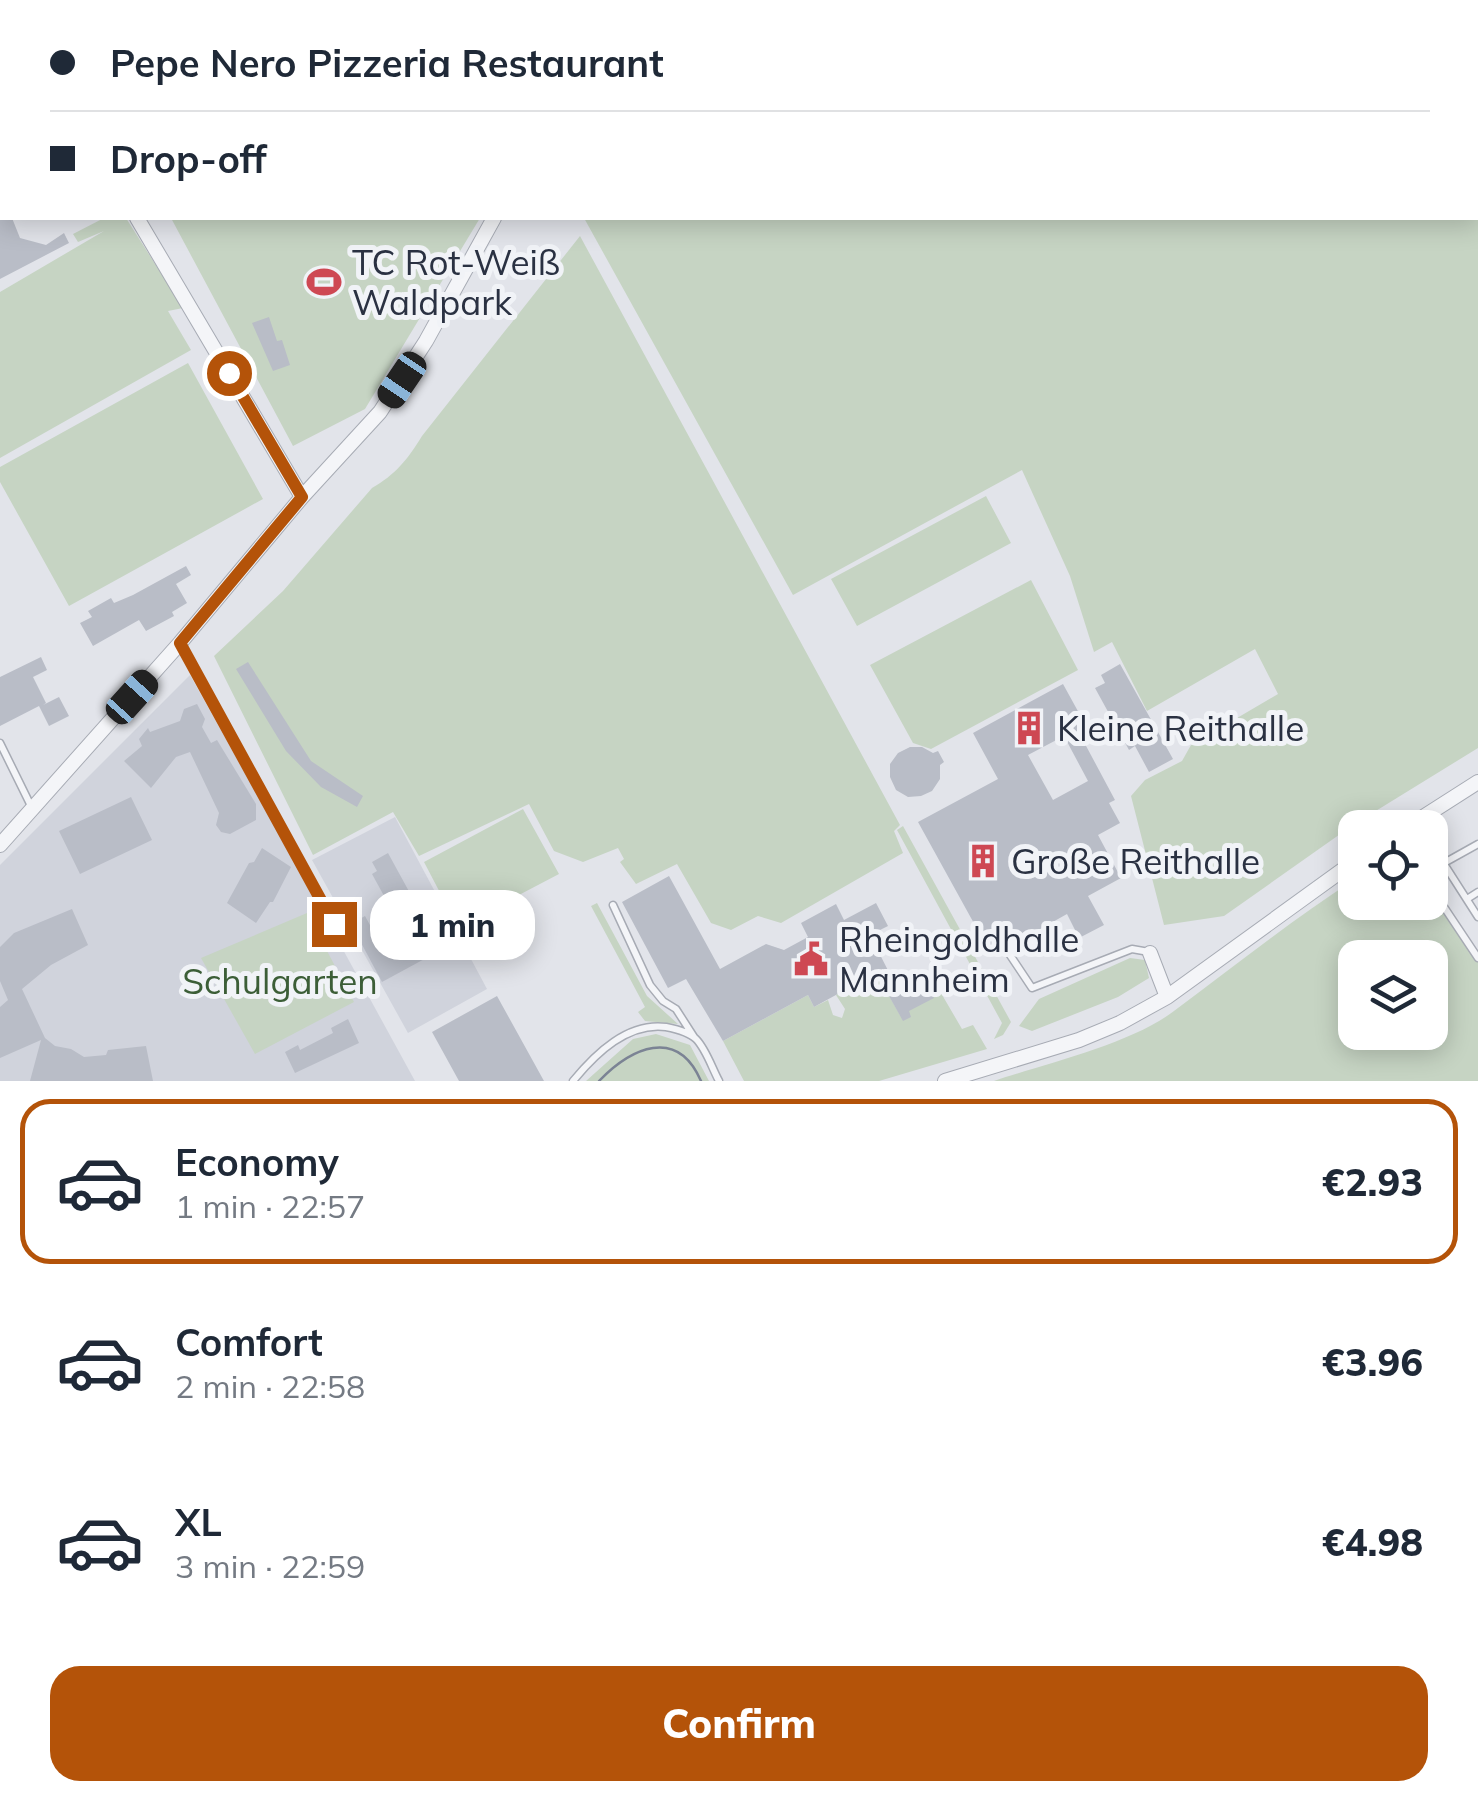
<!DOCTYPE html>
<html lang="en">
<head>
<meta charset="utf-8">
<style>
  :root { --surface:#fff; --page:#f2f2f3; --text:#1f2937; --muted:#747a83; --line:#e0e1e3; --accent:#b45309 }
  body { margin:0; font-family:Mulish,sans-serif; background:var(--page); color:var(--text); height:100vh; display:flex; flex-direction:column; font-size:38px; white-space:nowrap }
  * { box-sizing:border-box; margin:0 }
  p { font-size:32px; color:var(--muted) }
  .icon { flex:none; width:55px; height:55px; fill:none; stroke:currentColor; stroke-width:2; stroke-linecap:round; stroke-linejoin:round }
  .map { position:relative; height:1081px; overflow:hidden }
  .side { display:flex; flex-direction:column; background:var(--surface); flex:1 }
  .side>* { flex:none }
  .top-card { position:absolute; left:0px; top:0px; width:1480px; height:220px; box-shadow:0 5px 25px #0003; display:grid; align-content:center; height:220px; padding:0 50px; background:var(--surface) }
  .fabs { position:absolute; left:1338px; top:810px; display:grid; gap:20px }
  .fabs a { display:grid; place-items:center; width:110px; height:110px; border-radius:20px; background:var(--surface); box-shadow:0 5px 25px #0003; font-size:50px }
  .end { position:absolute; width:45px; height:45px; margin:-22px; border:12px solid #b45309; background:#fff; box-shadow:0 0 0 5px #fff }
  .from { border-radius:50% }
  .bubble { position:absolute; height:70px; border-radius:30px; background:var(--surface); box-shadow:0 5px 25px #0003; font-size:32px; font-weight:800; line-height:70px; text-align:center }
  .car { position:absolute; width:30px; height:60px; margin:-30px -15px; border-radius:12px; box-shadow:0 0 8px 2px #0007; background:linear-gradient(#222 24%,#8ab4d8 0 40%,#222 0 76%,#8ab4d8 0 86%,#222 0) }
  .top-card b { display:flex; align-items:center; gap:35px; height:95px; font-size:38px }
  .top-card b+b { border-top:2px solid var(--line) }
  .top-card i { width:25px; height:25px; background:var(--text) }
  ul { padding:18px 0 0; list-style:none }
  li { display:flex; align-items:center; gap:30px; height:165px; margin:0 20px 15px; padding:0 30px; border:5px solid transparent; border-radius:30px }
  li div { flex:1 }
  li b { display:block; font-size:38px }
  li em { font-style:normal; font-weight:800 }
  li.on { border-color:var(--accent) }
  li>.icon { width:90px; height:90px; stroke-width:1.5 }
  .button { display:flex; gap:20px; margin-top:auto; padding:20px 50px }
  .button a { flex:1; height:115px; border-radius:30px; background:var(--accent); color:#fff; font-size:40px; font-weight:800; line-height:115px; text-align:center }
  .map>svg:first-child { display:block }
</style>
</head>
<body>
<div class="map">
<svg width="1478" height="1081" viewBox="0 0 1478 1081">
  <rect width="100%" height="100%" fill="#e2e4ea"/>
  <!-- built -->
  <path fill="#d0d3dc" d="M 190,675 L 318,904 L 415,1081 L 0,1081 L 0,865 Z
    M 395,817 L 487,989 L 408,1033 L 312,860 Z"/>
  <!-- green -->
  <path fill="#c6d4c3" fill-rule="evenodd" d="M 661,0 L 1478,0 L 1478,748 L 1353,825 L 1224,916 L 1164,925 L 1131,796 L 1145,780 L 1182,761 L 1191,745 L 1278,694 L 1255,649 L 1147,711 L 1112,642 L 1094,652 L 1070,576 L 1022,470 L 793,595 L 584,218 L 1478,218 L 1478,2 Z
    M 104,218 L 126,218 L 183,308 L 168,311 L 191,350 L 0,458 L 0,292 L 104,231 L 78,242 L 73,234 Z
    M 171,218 L 480,218 L 365,409 L 293,446 Z
    M 580,236 L 900,825 L 894,831 L 903,853 L 781,923 L 758,916 L 731,930 L 711,923 L 677,864 L 636,884 L 620,862 L 624,859 L 618,848 L 583,862 L 554,851 L 529,804 L 419,856 L 393,812 L 313,855 L 214,656 L 283,591 L 372,488 C 395,475 408,459 422,436 Z
    M 188,363 L 263,499 L 69,606 L 0,482 L 0,467 Z
    M 986,496 L 1011,543 L 857,626 L 831,579 Z
    M 1031,580 L 1078,670 L 931,749 L 913,743 L 870,665 Z
    M 523,809 L 559,874 L 458,927 L 424,862 Z
    M 903,826 L 1011,1022 L 1003,1035 L 994,1039 L 1002,1023 L 897,830 Z
    M 1355,879 L 1355,902 L 1430,902 L 1430,886 L 1478,953 L 1478,1081 L 994,1081 C 1047,1063 1131,1044 1174,1011 C 1233,967 1292,920 1355,879 ZM 1355,958 L 1430,958 L 1430,1032 L 1355,1032 Z
    M 597,903 L 647,996 L 678,1024 L 645,1021 L 638,1012 L 645,1007 L 591,906 Z
    M 307,913 L 354,1002 L 255,1054 L 201,958 Z
    M 1130,958 L 1145,960 L 1149,978 L 1118,997 L 1032,1031 L 1019,1026 L 1039,999 Z
    M 876,973 L 900,1015 L 941,993 L 962,1029 L 973,1025 L 987,1049 L 879,1081 L 744,1081 L 723,1041 L 808,995 L 814,1007 L 828,1000 L 833,1015 L 842,1018 L 845,1009 L 836,995 Z
    M 656,1034 L 690,1045 L 709,1081 L 586,1081 L 633,1039 Z"/>
  <!-- building -->
  <path fill="#b9bdc7" fill-rule="evenodd" d="M 0,218 L 12,218 L 20,238 L 46,245 L 64,233 L 69,243 L 0,279 Z
    M 269,317 L 277,341 L 282,340 L 290,365 L 273,371 L 252,323 Z
    M 186,566 L 191,575 L 176,584 L 187,603 L 172,612 L 174,616 L 146,631 L 139,620 L 93,646 L 80,623 L 92,617 L 88,611 L 111,598 L 114,603 L 133,595 Z
    M 41,657 L 47,670 L 33,677 L 46,703 L 43,705 L 59,697 L 69,716 L 49,726 L 39,706 L 0,726 L 0,677 Z
    M 248,662 L 311,761 L 363,796 L 357,807 L 321,787 L 286,751 L 236,669 Z
    M 1120,664 L 1173,759 L 1149,772 L 1135,746 L 1129,750 L 1095,688 L 1105,683 L 1101,675 Z
    M 1063,684 L 1085,724 L 1077,729 L 1115,800 L 1109,803 L 1120,823 L 1098,835 L 1121,878 L 1088,896 L 1104,925 L 1079,938 L 1067,914 L 992,956 L 918,822 L 998,779 L 973,733 ZM 1064,736 L 1088,781 L 1053,800 L 1028,755 Z
    M 197,704 L 205,719 L 202,727 L 211,743 L 217,740 L 256,804 L 256,820 L 230,834 L 221,832 L 216,825 L 219,813 L 190,752 L 176,757 L 151,788 L 124,761 L 142,746 L 139,739 L 148,728 L 150,732 L 180,721 L 184,709 Z
    M 910,747 L 922,747 L 933,753 L 938,751 L 944,762 L 940,765 L 940,779 L 932,791 L 921,796 L 908,797 L 896,790 L 890,777 L 890,764 L 898,753 Z
    M 131,797 L 152,840 L 80,874 L 59,831 Z
    M 262,848 L 291,867 L 273,902 L 270,902 L 256,923 L 227,903 L 249,863 L 254,862 Z
    M 388,853 L 441,950 L 382,982 L 351,924 L 365,916 L 377,938 L 406,936 L 372,874 L 377,871 L 372,862 Z
    M 669,876 L 720,969 L 766,944 L 784,950 L 808,937 L 801,923 L 836,904 L 844,920 L 876,903 L 888,926 L 870,935 L 900,994 L 925,980 L 934,998 L 909,1011 L 911,1017 L 903,1021 L 876,973 L 814,1007 L 808,995 L 723,1041 L 686,979 L 668,988 L 622,902 Z
    M 72,909 L 88,945 L 51,965 L 22,989 L 45,1038 L 55,1046 L 71,1049 L 84,1057 L 106,1055 L 108,1050 L 146,1046 L 153,1081 L 30,1081 L 41,1040 L 0,1058 L 0,1007 L 8,1000 L 0,981 L 0,947 L 14,933 Z
    M 497,996 L 544,1081 L 459,1081 L 432,1032 Z
    M 348,1019 L 359,1043 L 295,1073 L 285,1052 L 298,1045 L 300,1050 L 333,1033 L 331,1028 Z"/>
  <g fill="none" stroke-linecap="round" stroke-linejoin="round">
    <!-- lane casing -->
    <g stroke="#a7abb4" stroke-width="9">
      <path id="lane" d="M 180,644 L 334,924
        M 0,743 L 32,808
        M 1430,842 L 1478,917
        M 1444,863 L 1478,844
        M 1430,886 L 1478,958
        M 1467,899 L 1478,892
        M 613,905 L 650,985 L 663,1001 L 676,1009 L 694,1037
        M 1045,934 L 1010,955 L 1032,988 L 1132,949 L 1149,952
        M 573,1081 C 596,1053 628,1022 666,1027 C 676,1029 689,1032 696,1039 C 706,1049 712,1068 719,1081"/>
    </g>
    <!-- street casing -->
    <g stroke="#a7abb4" stroke-width="16">
      <path id="street" d="M 137,218 L 302,497
        M 1406,828 L 1478,782
        M 0,845 L 180,643 L 302,497 L 380,412 L 426,341 L 494,218
        M 1150,953 L 1167,997
        M 945,1081 L 1079,1040 L 1120,1023 L 1167,997 L 1355,861"/>
    </g>
    <!-- lane -->
    <use href="#lane" stroke="#f4f5f8" stroke-width="6"/>
    <!-- street -->
    <use href="#street" stroke="#f4f5f8" stroke-width="14"/>
    <!-- tram -->
    <path stroke="#7b8394" stroke-width="2.5" d="M 599,1081 C 631,1048 677,1026 701,1081"/>
  </g>
  <g fill="none" stroke-linecap="round" stroke-linejoin="round">
    <!-- route -->
    <path stroke="#b45309" stroke-width="12" d="M 229,373 L 302,497 L 180,643 L 334,924"/>
  </g>
  <!-- icons -->
  <defs>
    <g id="stadium-bare" transform="scale(2.7)"><path d="M0-5a6.5 5 0 1 0 0 10a6.5 5 0 1 0 0-10ZM-3.5-1.8h7v3.6h-7Z" fill="#ce4853" stroke="#f1f3f7" stroke-width="2.5" paint-order="stroke"/></g>
    <g id="building-bare" transform="scale(2.7)"><path d="M-4-6H4V6H1V3H-1V6H-4ZM-2.5-4.3h1.7v1.8h-1.7ZM.8-4.3h1.7v1.8H.8ZM-2.5-1h1.7V.8h-1.7ZM.8-1h1.7V.8H.8Z" fill="#ce4853" stroke="#f1f3f7" stroke-width="2.5" paint-order="stroke"/></g>
    <g id="civic-bare" transform="scale(2.7)"><path d="M-.6-6.5H3V-4.5H.6V-3L4-1V1h2V6H-6V1h2V-1L-.6-3ZM-1.2 2.5V6h2.4V2.5Z" fill="#ce4853" stroke="#f1f3f7" stroke-width="2.5" paint-order="stroke"/></g>
  </defs>
  <g fill-rule="evenodd">
    <use href="#stadium-bare" x="324" y="282"/>
    <use href="#building-bare" x="1029" y="728"/>
    <use href="#building-bare" x="983" y="861"/>
    <use href="#civic-bare" x="811" y="959"/>
  </g>
  <g text-anchor="middle" dominant-baseline="central" stroke-width="10" stroke-linejoin="round" paint-order="stroke">
    <!-- poi labels -->
    <g font-size="35" fill="#2a3142" stroke="#f1f3f7" text-anchor="start">
      <text x="352" y="262">TC Rot-Weiß<tspan x="352" dy="40">Waldpark</tspan></text>
      <text x="1057" y="728">Kleine Reithalle</text>
      <text x="1011" y="861">Große Reithalle</text>
      <text x="839" y="939">Rheingoldhalle<tspan x="839" dy="40">Mannheim</tspan></text>
    </g>
    <!-- park labels -->
    <g font-size="35" fill="#3c5e37" stroke="#f1f3f7">
      <text x="280" y="981">Schulgarten</text>
    </g>
  </g>
</svg>
<div class="fabs">
<a><svg class="icon" aria-label="locate" viewBox="0 0 24 24"><circle cx="12" cy="12" r="6"/><path d="M12 2v4M12 18v4M2 12h4M18 12h4"/></svg></a>
<a><svg class="icon" aria-label="layers" viewBox="0 0 24 24"><path d="M12 4l9 5-9 5-9-5zM3 14l9 5 9-5"/></svg></a>
</div>
<i class="end from" style="left:229px;top:373px"></i>
<i class="end" style="left:334px;top:924px"></i>
<div class="bubble" style="left:370px;top:890px;width:165px">1 min</div>
<i class="car" style="left:402px;top:380px;rotate:214deg"></i>
<i class="car" style="left:132px;top:697px;rotate:42deg"></i>
<div class="top-card">
<b><i class="from"></i>Pepe Nero Pizzeria Restaurant</b>
<b><i></i>Drop-off</b>
</div>
</div>
<section class="side">
<ul>
<li class="on"><svg class="icon" aria-label="car" viewBox="0 0 24 24"><path d="M5 17H2v-5l4-1 3-4h7l3 4 3 1v5h-3M9 17h6M6 11h13"/><circle cx="7" cy="17" r="2"/><circle cx="17" cy="17" r="2"/></svg><div><b>Economy</b><p>1 min · 22:57</p></div><em>€2.93</em></li>
<li><svg class="icon" aria-label="car" viewBox="0 0 24 24"><path d="M5 17H2v-5l4-1 3-4h7l3 4 3 1v5h-3M9 17h6M6 11h13"/><circle cx="7" cy="17" r="2"/><circle cx="17" cy="17" r="2"/></svg><div><b>Comfort</b><p>2 min · 22:58</p></div><em>€3.96</em></li>
<li><svg class="icon" aria-label="car" viewBox="0 0 24 24"><path d="M5 17H2v-5l4-1 3-4h7l3 4 3 1v5h-3M9 17h6M6 11h13"/><circle cx="7" cy="17" r="2"/><circle cx="17" cy="17" r="2"/></svg><div><b>XL</b><p>3 min · 22:59</p></div><em>€4.98</em></li>
</ul>
<div class="button"><a>Confirm</a></div>
</section>
</body>
</html>
